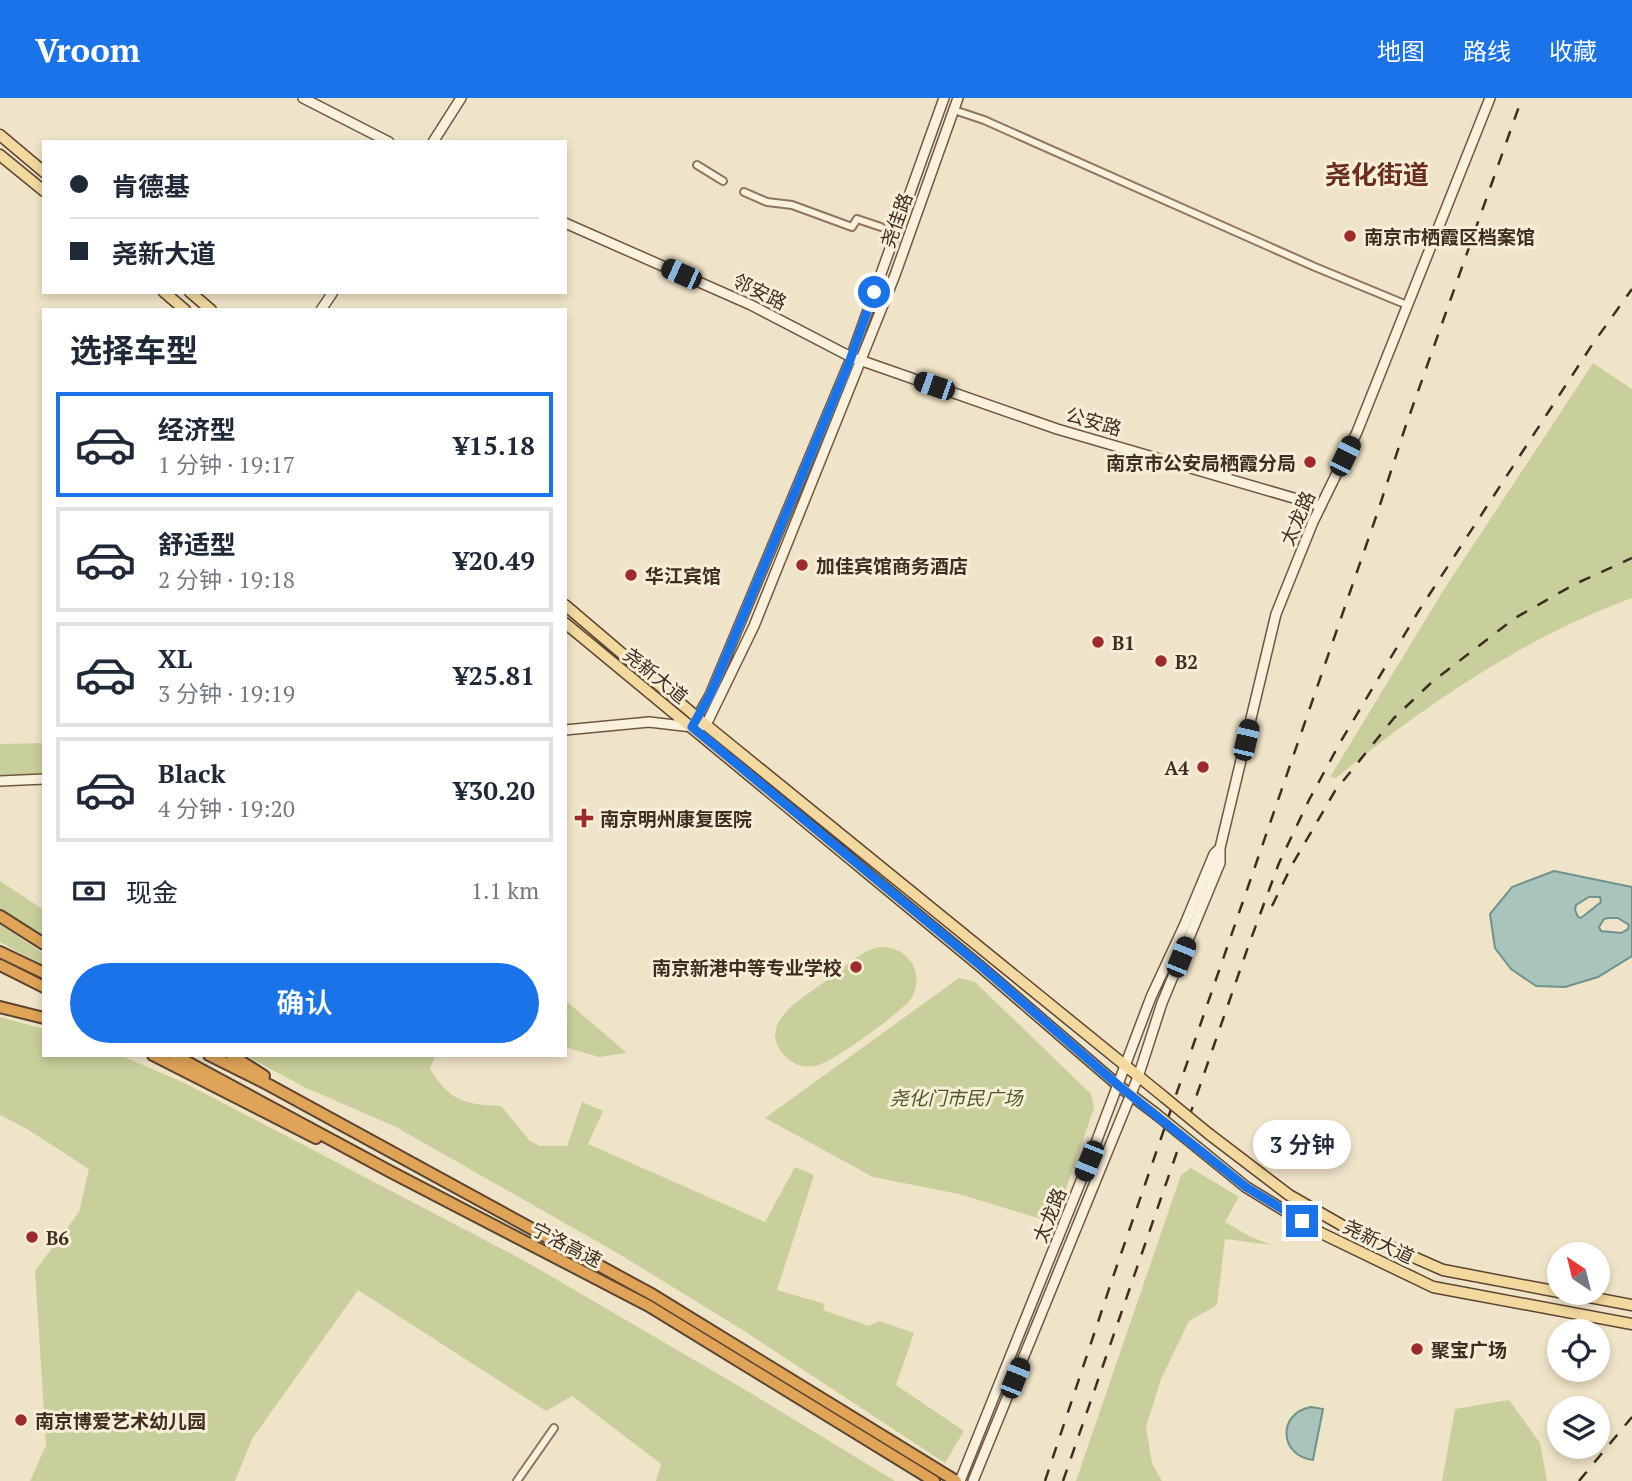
<!DOCTYPE html>
<html lang="zh">
<head>
<meta charset="utf-8">
<style>
  :root { --surface:#fff; --page:#f6f6f7; --text:#1f2937; --muted:#747a83; --line:#e0e1e3; --accent:#1a73e8 }
  body { margin:0; font-family:"PT Serif","Noto Sans SC",serif; background:var(--page); color:var(--text); height:100vh; display:flex; flex-direction:column; font-size:26px; white-space:nowrap }
  * { box-sizing:border-box; margin:0 }
  p { font-size:23px; color:var(--muted) }
  .icon { flex:none; width:38px; height:38px; fill:none; stroke:currentColor; stroke-width:2; stroke-linecap:round; stroke-linejoin:round }
  .map { position:relative; flex:1; overflow:hidden }
  .side { position:absolute; left:42px; top:210px; width:525px; height:749px; display:flex; flex-direction:column; background:var(--surface); border-radius:0px; box-shadow:0 4px 10px #0003 }
  .side>* { flex:none }
  .banner { position:absolute; left:42px; top:42px; width:525px; height:154px; border-radius:0px; box-shadow:0 4px 10px #0003; display:grid; align-content:center; height:154px; padding:0 28px; background:var(--surface) }
  .needle { width:46px; rotate:325deg }
  .fabs { position:absolute; left:1547px; top:1144px; display:grid; gap:14px }
  .fabs a { display:grid; place-items:center; width:63px; height:63px; border-radius:50%; background:var(--surface); box-shadow:0 4px 10px #0003; font-size:35px }
  .end { position:absolute; width:32px; height:32px; margin:-16px; border:9px solid #1a73e8; background:#fff; box-shadow:0 0 0 4px #fff }
  .from { border-radius:50% }
  .bubble { position:absolute; height:49px; border-radius:24px; background:var(--surface); box-shadow:0 4px 10px #0003; font-size:23px; font-weight:600; line-height:49px; text-align:center }
  .car { position:absolute; width:21px; height:42px; margin:-21px -10px; border-radius:9px; box-shadow:0 0 5px 2px #0007; background:linear-gradient(#222 24%,#8ab4d8 0 40%,#222 0 76%,#8ab4d8 0 86%,#222 0) }
  .banner b { display:flex; align-items:center; gap:24px; height:66px; font-size:26px }
  .banner b+b { border-top:2px solid var(--line) }
  .banner i { width:18px; height:18px; background:var(--text) }
  ul { padding:0; list-style:none }
  li { display:flex; align-items:center; gap:21px; height:105px; margin:0 14px 10px; padding:0 14px; border:4px solid var(--line); border-radius:0px }
  li div { flex:1 }
  li b { display:block; font-size:26px }
  li em { font-style:normal; font-weight:600 }
  li.selected { border-color:var(--accent) }
  li>.icon { width:63px; height:63px; stroke-width:1.5 }
  h2 { padding:0 28px; font-size:32px; line-height:84px }
  .pay { display:flex; align-items:center; gap:18px; height:77px; padding:0 28px; font-size:26px }
  .pay p { margin-inline-start:auto }
  .cta { display:flex; gap:14px; margin-top:auto; padding:14px 28px }
  .cta a { flex:1; height:80px; border-radius:42px; background:var(--accent); color:#fff; font-size:28px; font-weight:600; line-height:80px; text-align:center }
  header { display:flex; align-items:center; gap:42px; box-sizing:border-box; height:98px; padding:0 35px; background:var(--accent); color:#fff }
  header strong { font-size:33px }
  nav { display:flex; gap:38px; margin-inline-start:auto; font-size:24px }
  .map>svg:first-child { display:block }
</style>
</head>
<body>
<header>
<strong>Vroom</strong>
<nav><a>地图</a><a>路线</a><a>收藏</a></nav>
</header>
<div class="map">
<svg width="1632" height="1383" viewBox="0 0 1632 1383">
  <rect width="100%" height="100%" fill="#f0e4c8"/>
  <!-- green -->
  <path fill="#c9cf9b" d="M 1593,265 L 1632,291 L 1632,500 C 1523,540 1425,607 1336,680 L 1330,679 L 1443,493 Z
    M 44,645 L 44,676 L 0,679 L 0,646 Z
    M 0,783 L 44,812 L 44,840 L 0,813 Z
    M 0,826 L 44,856 L 42,867 L 0,844 Z
    M 880,849 C 909,848 926,876 911,901 C 900,915 831,966 815,968 C 804,970 794,967 786,959 C 753,926 804,899 826,883 C 842,871 860,853 880,849 Z
    M 959,880 L 975,884 L 1091,996 L 1094,1010 L 1054,1125 L 959,1096 L 873,1079 L 765,1020 Z
    M 565,902 L 627,955 L 599,959 L 565,949 Z
    M 0,919 L 44,931 L 44,957 L 119,957 L 185,985 L 525,1163 L 749,1294 L 895,1383 L 656,1383 L 661,1366 L 572,1298 L 546,1313 L 358,1192 L 252,1341 L 235,1383 L 30,1383 L 46,1347 L 35,1173 L 79,1114 L 89,1071 L 27,1031 L 0,1017 Z
    M 245,957 L 436,957 L 430,971 C 451,1004 464,1006 501,1008 L 530,1043 L 540,1048 L 567,1048 L 582,1004 L 603,1013 L 588,1046 L 765,1124 L 795,1069 L 814,1077 L 777,1192 L 825,1206 L 823,1212 L 869,1228 L 879,1223 L 914,1235 L 896,1287 L 964,1333 L 945,1365 L 741,1231 L 619,1156 L 396,1029 L 304,989 Z
    M 1191,1070 L 1239,1099 L 1225,1124 L 1251,1139 L 1272,1147 L 1225,1141 L 1217,1207 L 1189,1223 L 1161,1281 L 1146,1329 L 1152,1365 L 1162,1383 L 1076,1383 L 1181,1077 Z
    M 1509,1302 L 1540,1345 L 1547,1383 L 1442,1383 L 1455,1311 Z"/>
  <!-- water -->
  <path fill="#a9c4bc" stroke="#6f938a" stroke-width="2" fill-rule="evenodd" d="M 1554,773 L 1632,789 L 1632,858 L 1598,879 L 1565,889 L 1536,888 L 1511,871 L 1495,850 L 1490,816 L 1512,789 ZM 1589,799 L 1600,799 L 1601,804 L 1581,820 L 1578,819 L 1575,812 L 1576,807 ZM 1608,820 L 1618,820 L 1629,827 L 1628,831 L 1621,835 L 1601,833 L 1599,829 L 1604,821 Z
    M 1311,1309 L 1323,1311 L 1313,1362 C 1279,1358 1277,1315 1311,1309 Z"/>
  <g fill="none" stroke-linecap="round" stroke-linejoin="round">
    <!-- street casing -->
    <g stroke="#8d765c" stroke-width="10">
      <path id="street" d="M 954,12 L 984,22 L 1315,169 L 1407,207
        M 697,67 L 723,83
        M 744,94 L 767,104 L 792,107 L 852,129 L 857,121 L 881,129
        M 517,1383 L 554,1330"/>
    </g>
    <!-- secondary casing -->
    <g stroke="#6f573f" stroke-width="12">
      <path id="secondary" d="M 303,0 L 389,44
        M 433,44 L 461,0
        M 565,125 L 751,207 L 851,259 L 1057,331 L 1321,408
        M 321,212 L 333,194
        M 694,625 L 710,597 L 849,265 L 944,0
        M 565,632 L 649,624 L 692,629 L 706,627 L 754,528 L 895,177 L 958,0
        M 0,683 L 44,681
        M 960,1383 L 1089,1063 L 1151,899 L 1184,828 L 1214,756 L 1220,750
        M 973,1383 L 1138,979 L 1162,905 L 1220,765 L 1220,750 L 1276,516 L 1313,424 L 1357,334 L 1490,0"/>
    </g>
    <!-- primary casing -->
    <g stroke="#5b4430" stroke-width="13">
      <path id="primary" d="M 0,37 L 44,74
        M 0,57 L 44,93
        M 164,194 L 185,212
        M 190,194 L 211,212
        M 565,507 L 706,627 L 1164,999
        M 565,525 L 981,869 L 1119,988 L 1156,1016
        M 1209,1036 L 1289,1097 L 1345,1129 L 1443,1172 L 1559,1194
        M 1198,1050 L 1246,1089 L 1321,1135 L 1433,1189 L 1632,1226
        M 1568,1195 L 1632,1207"/>
    </g>
    <!-- highway casing -->
    <g stroke="#5b4430" stroke-width="14">
      <path id="highway" d="M 0,818 L 44,846
        M 0,854 L 44,875
        M 0,867 L 44,889
        M 0,909 L 44,920
        M 153,957 L 316,1040
        M 174,957 L 391,1074 L 649,1208 L 934,1383
        M 209,957 L 269,987 L 653,1197 L 956,1383
        M 231,957 L 264,978"/>
    </g>
    <!-- street -->
    <use href="#street" stroke="#faf1dc" stroke-width="6"/>
    <!-- secondary -->
    <use href="#secondary" stroke="#faf1dc" stroke-width="9"/>
    <!-- primary -->
    <use href="#primary" stroke="#f3d9a0" stroke-width="10"/>
    <!-- highway -->
    <use href="#highway" stroke="#e0a458" stroke-width="10"/>
    <!-- rail -->
    <path stroke="#3d2e20" stroke-width="2.5" stroke-dasharray="12 12" stroke-linecap="butt" d="M 1272,808 L 1292,767 L 1335,693 L 1394,620 L 1432,584 L 1515,520 L 1575,486 L 1632,460
      M 1045,1383 L 1113,1179 L 1377,416 L 1405,330 L 1522,0
      M 1063,1383 L 1248,849 L 1279,765 L 1309,702 L 1341,643 L 1418,514 L 1592,247 L 1632,191
      M 1579,1383 L 1632,1319"/>
    <!-- primary-bridge casing -->
    <g stroke="#5b4430" stroke-width="13" stroke-linecap="butt">
      <path id="primary-bridge" d="M 1164,999 L 1209,1036
        M 1156,1016 L 1198,1050"/>
    </g>
    <!-- primary-bridge -->
    <use href="#primary-bridge" stroke="#f3d9a0" stroke-width="10"/>
  </g>
  <g fill="none" stroke-linecap="round" stroke-linejoin="round">
    <!-- route -->
    <path stroke="#1a73e8" stroke-width="9" d="M 874,194 L 849,265 L 710,597 L 692,629 L 982,869 L 1119,988 L 1246,1089 L 1302,1123"/>
  </g>
  <!-- markers -->
  <g fill="#9e2a2b" stroke="#f7eed8" stroke-width="2.5">
    <circle cx="1350" cy="138" r="7"/>
    <circle cx="1310" cy="364" r="7"/>
    <circle cx="802" cy="467" r="7"/>
    <circle cx="631" cy="477" r="7"/>
    <circle cx="1098" cy="544" r="7"/>
    <circle cx="1161" cy="563" r="7"/>
    <circle cx="1203" cy="669" r="7"/>
    <path d="M580.5 709.5h7v7h7v7h-7v7h-7v-7h-7v-7h7z"/>
    <circle cx="856" cy="869" r="7"/>
    <circle cx="32" cy="1139" r="7"/>
    <circle cx="1417" cy="1251" r="7"/>
    <circle cx="21" cy="1322" r="7"/>
  </g>
  <g text-anchor="middle" dominant-baseline="central" stroke-width="6" stroke-linejoin="round" paint-order="stroke">
    <!-- street labels -->
    <g font-size="19" fill="#3d2e20" stroke="#f7eed8">
      <text transform="translate(896 122) rotate(-70)">尧佳路</text>
      <text transform="translate(760 193) rotate(26)">邻安路</text>
      <text transform="translate(1094 323) rotate(16)">公安路</text>
      <text transform="translate(1297 420) rotate(-66)">太龙路</text>
      <text transform="translate(656 577) rotate(39)">尧新大道</text>
      <text transform="translate(1049 1117) rotate(-68)">太龙路</text>
      <text transform="translate(1379 1143) rotate(26)">尧新大道</text>
      <text transform="translate(567 1146) rotate(27)">宁洛高速</text>
    </g>
    <!-- poi labels -->
    <g font-size="19" font-weight="bold" fill="#3d2e20" stroke="#f7eed8" text-anchor="start">
      <text x="1364" y="138">南京市栖霞区档案馆</text>
      <text x="1296" y="364" text-anchor="end">南京市公安局栖霞分局</text>
      <text x="816" y="467">加佳宾馆商务酒店</text>
      <text x="645" y="477">华江宾馆</text>
      <text x="1112" y="544">B1</text>
      <text x="1175" y="563">B2</text>
      <text x="1189" y="669" text-anchor="end">A4</text>
      <text x="600" y="720">南京明州康复医院</text>
      <text x="842" y="869" text-anchor="end">南京新港中等专业学校</text>
      <text x="46" y="1139">B6</text>
      <text x="1431" y="1251">聚宝广场</text>
      <text x="35" y="1322">南京博爱艺术幼儿园</text>
    </g>
    <!-- park labels -->
    <g font-size="19" font-style="italic" fill="#4d5a26" stroke="#f7eed8">
      <text x="956" y="999">尧化门市民广场</text>
    </g>
    <!-- district labels -->
    <g font-size="26" font-weight="bold" fill="#6b2e1e" stroke="#f7eed8">
      <text x="1377" y="76">尧化街道</text>
    </g>
  </g>
</svg>
<div class="fabs">
<a><svg class="needle" viewBox="-14 -14 28 28"><path d="M0-13l5 13h-10z" fill="#e53935"/><path d="M0 13l5-13h-10z" fill="#747a83"/></svg></a>
<a><svg class="icon" aria-label="locate" viewBox="0 0 24 24"><circle cx="12" cy="12" r="6"/><path d="M12 2v4M12 18v4M2 12h4M18 12h4"/></svg></a>
<a><svg class="icon" aria-label="layers" viewBox="0 0 24 24"><path d="M12 4l9 5-9 5-9-5zM3 14l9 5 9-5"/></svg></a>
</div>
<i class="end from" style="left:874px;top:194px"></i>
<i class="end" style="left:1302px;top:1123px"></i>
<div class="bubble" style="left:1253px;top:1022px;width:98px">3 分钟</div>
<i class="car" style="left:681px;top:176px;rotate:294deg"></i>
<i class="car" style="left:934px;top:288px;rotate:289deg"></i>
<i class="car" style="left:1345px;top:358px;rotate:26deg"></i>
<i class="car" style="left:1246px;top:642px;rotate:13deg"></i>
<i class="car" style="left:1181px;top:859px;rotate:22deg"></i>
<i class="car" style="left:1089px;top:1063px;rotate:202deg"></i>
<i class="car" style="left:1015px;top:1280px;rotate:22deg"></i>
<div class="banner">
<b><i class="from"></i>肯德基</b>
<b><i></i>尧新大道</b>
</div>
<section class="side">
<h2>选择车型</h2>
<ul>
<li class="selected"><svg class="icon" aria-label="car" viewBox="0 0 24 24"><path d="M5 17H2v-5l4-1 3-4h7l3 4 3 1v5h-3M9 17h6M6 11h13"/><circle cx="7" cy="17" r="2"/><circle cx="17" cy="17" r="2"/></svg><div><b>经济型</b><p>1 分钟 · 19:17</p></div><em>¥15.18</em></li>
<li><svg class="icon" aria-label="car" viewBox="0 0 24 24"><path d="M5 17H2v-5l4-1 3-4h7l3 4 3 1v5h-3M9 17h6M6 11h13"/><circle cx="7" cy="17" r="2"/><circle cx="17" cy="17" r="2"/></svg><div><b>舒适型</b><p>2 分钟 · 19:18</p></div><em>¥20.49</em></li>
<li><svg class="icon" aria-label="car" viewBox="0 0 24 24"><path d="M5 17H2v-5l4-1 3-4h7l3 4 3 1v5h-3M9 17h6M6 11h13"/><circle cx="7" cy="17" r="2"/><circle cx="17" cy="17" r="2"/></svg><div><b>XL</b><p>3 分钟 · 19:19</p></div><em>¥25.81</em></li>
<li><svg class="icon" aria-label="car" viewBox="0 0 24 24"><path d="M5 17H2v-5l4-1 3-4h7l3 4 3 1v5h-3M9 17h6M6 11h13"/><circle cx="7" cy="17" r="2"/><circle cx="17" cy="17" r="2"/></svg><div><b>Black</b><p>4 分钟 · 19:20</p></div><em>¥30.20</em></li>
</ul>
<div class="pay"><svg class="icon" aria-label="cash" viewBox="0 0 24 24"><path d="M3 7h18v10H3z"/><circle cx="12" cy="12" r="2"/></svg>现金<p>1.1 km</p></div>
<div class="cta"><a>确认</a></div>
</section>
</div>
</body>
</html>
